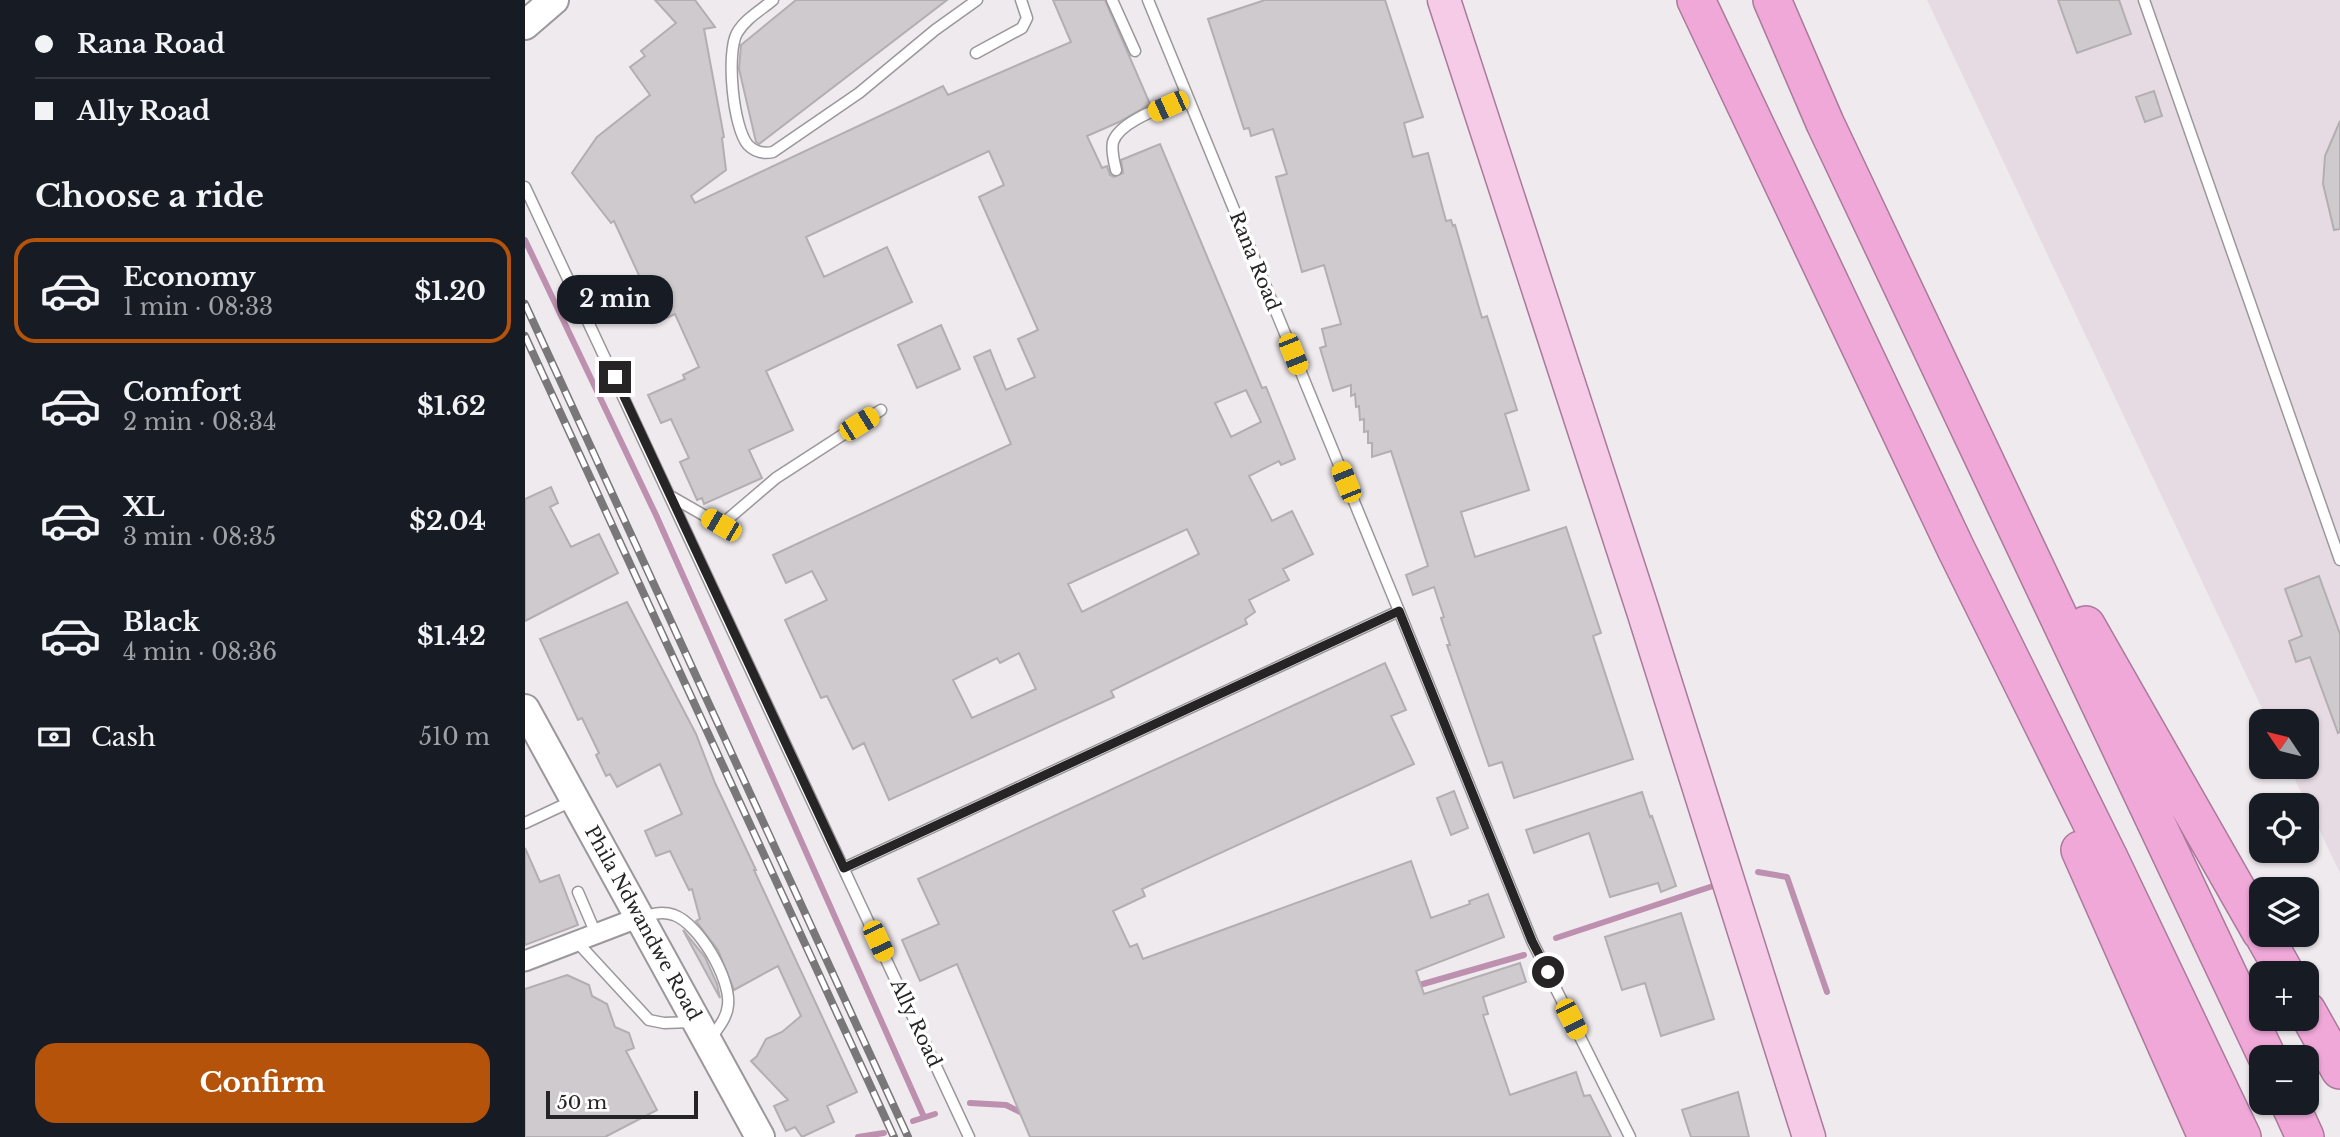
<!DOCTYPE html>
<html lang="en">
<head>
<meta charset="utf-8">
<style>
  :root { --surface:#171b24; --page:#242831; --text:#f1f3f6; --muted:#9ea1a6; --line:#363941; --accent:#b45309 }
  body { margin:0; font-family:"Libre Baskerville",serif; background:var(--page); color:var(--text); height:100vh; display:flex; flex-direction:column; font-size:26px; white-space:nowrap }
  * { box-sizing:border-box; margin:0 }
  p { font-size:23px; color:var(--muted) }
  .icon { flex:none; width:38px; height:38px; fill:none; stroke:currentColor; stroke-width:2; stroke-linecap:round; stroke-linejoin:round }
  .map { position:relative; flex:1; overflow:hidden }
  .side { display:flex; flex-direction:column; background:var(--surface); width:525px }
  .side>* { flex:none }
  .banner { display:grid; align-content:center; height:154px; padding:0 35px; background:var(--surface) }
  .needle { width:46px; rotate:305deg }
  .buttons { position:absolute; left:1724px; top:709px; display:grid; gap:14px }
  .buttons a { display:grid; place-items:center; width:70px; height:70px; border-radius:14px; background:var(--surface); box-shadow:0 2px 5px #0004; font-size:35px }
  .scale { position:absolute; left:21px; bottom:18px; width:152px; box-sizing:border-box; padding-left:7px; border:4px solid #262425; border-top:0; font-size:19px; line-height:24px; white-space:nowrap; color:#262425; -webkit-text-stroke:5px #fff; paint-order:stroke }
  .end { position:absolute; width:32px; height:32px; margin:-16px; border:9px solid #262425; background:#fff; box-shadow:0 0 0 4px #fff }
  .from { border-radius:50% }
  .bubble { position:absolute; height:49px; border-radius:21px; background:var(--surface); box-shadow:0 2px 5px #0004; font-size:23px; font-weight:800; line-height:49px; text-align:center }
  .car { position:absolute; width:21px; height:42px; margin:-21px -10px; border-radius:9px; box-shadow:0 0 5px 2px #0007; background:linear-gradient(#f5c518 24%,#345 0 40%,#f5c518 0 76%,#345 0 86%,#f5c518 0) }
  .banner b { display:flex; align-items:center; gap:24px; height:66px; font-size:26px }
  .banner b+b { border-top:2px solid var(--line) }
  .banner i { width:18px; height:18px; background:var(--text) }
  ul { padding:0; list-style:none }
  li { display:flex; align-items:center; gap:21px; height:105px; margin:0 14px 10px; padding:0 21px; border:4px solid transparent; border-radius:21px }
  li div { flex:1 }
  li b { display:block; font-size:26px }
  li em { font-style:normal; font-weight:800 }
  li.on { border-color:var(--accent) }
  li>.icon { width:63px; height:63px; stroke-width:1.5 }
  h2 { padding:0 35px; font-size:32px; line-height:84px }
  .pay { display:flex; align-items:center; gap:18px; height:77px; padding:0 35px; font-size:26px }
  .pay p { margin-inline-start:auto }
  .button { display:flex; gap:14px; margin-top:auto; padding:14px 35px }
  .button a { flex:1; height:80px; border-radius:21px; background:var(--accent); color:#fff; font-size:28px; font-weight:800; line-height:80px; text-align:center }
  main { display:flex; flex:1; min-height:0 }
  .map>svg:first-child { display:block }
</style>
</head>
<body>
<main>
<section class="side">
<div class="banner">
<b><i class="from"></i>Rana Road</b>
<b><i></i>Ally Road</b>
</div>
<h2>Choose a ride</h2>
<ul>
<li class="on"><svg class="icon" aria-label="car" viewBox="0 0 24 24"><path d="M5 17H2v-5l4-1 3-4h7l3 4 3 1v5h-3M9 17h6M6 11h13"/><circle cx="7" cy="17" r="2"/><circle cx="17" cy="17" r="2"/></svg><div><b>Economy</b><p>1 min · 08:33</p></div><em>$1.20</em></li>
<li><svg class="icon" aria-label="car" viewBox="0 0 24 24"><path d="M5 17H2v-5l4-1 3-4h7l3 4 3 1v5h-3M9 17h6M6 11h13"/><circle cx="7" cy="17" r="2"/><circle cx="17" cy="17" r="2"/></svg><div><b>Comfort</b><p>2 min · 08:34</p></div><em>$1.62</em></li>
<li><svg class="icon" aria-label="car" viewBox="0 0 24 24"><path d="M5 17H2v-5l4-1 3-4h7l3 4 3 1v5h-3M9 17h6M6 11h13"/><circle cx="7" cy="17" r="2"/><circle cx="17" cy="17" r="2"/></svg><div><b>XL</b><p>3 min · 08:35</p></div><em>$2.04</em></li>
<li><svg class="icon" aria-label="car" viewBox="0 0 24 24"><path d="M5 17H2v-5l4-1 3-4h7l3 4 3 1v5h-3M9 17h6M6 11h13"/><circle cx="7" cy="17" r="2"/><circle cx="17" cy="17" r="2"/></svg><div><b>Black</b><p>4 min · 08:36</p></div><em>$1.42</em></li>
</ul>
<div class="pay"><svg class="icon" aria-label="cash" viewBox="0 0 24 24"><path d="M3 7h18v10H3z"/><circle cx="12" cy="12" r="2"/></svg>Cash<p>510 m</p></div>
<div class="button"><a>Confirm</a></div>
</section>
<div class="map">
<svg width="1815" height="1137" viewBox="0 0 1815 1137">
  <rect width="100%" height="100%" fill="#efeaed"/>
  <!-- built -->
  <path fill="#e7dbe3" d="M 1402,0 L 1815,0 L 1815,873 L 1764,767 L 1782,766 L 1782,721 L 1743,721 Z"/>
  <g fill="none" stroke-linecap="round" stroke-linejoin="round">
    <!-- stream -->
    <path stroke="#bc90ae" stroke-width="6" d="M 0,240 L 131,515 L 399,1117
      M 1233,872 L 1262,877 L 1302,992
      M 1031,938 L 1188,886
      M 891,986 L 999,955
      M 445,1103 L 481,1105 L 497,1113 L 501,1112
      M 388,1121 L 410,1114
      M 333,1137 L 359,1133"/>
  </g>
  <!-- building -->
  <path fill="#cfcacd" stroke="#b3aeb1" stroke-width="2" fill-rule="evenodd" d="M 130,0 L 170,0 L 190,27 L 179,29 L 199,137 L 197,138 L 201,170 L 166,196 L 170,203 L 418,86 L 423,95 L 546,42 L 528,0 L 580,0 L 625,104 L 594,122 L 562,136 L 577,168 L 582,166 L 585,175 L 589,177 L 598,173 L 596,160 L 635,144 L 737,388 L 741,387 L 770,459 L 756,465 L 754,461 L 724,476 L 747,521 L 767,511 L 788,554 L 758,569 L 764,580 L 724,600 L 730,612 L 720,619 L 722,624 L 586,691 L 589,697 L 364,800 L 339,743 L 328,749 L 302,696 L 296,698 L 260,620 L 302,600 L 287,571 L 261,583 L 248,555 L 486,444 L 449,357 L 465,350 L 481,390 L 510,377 L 493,339 L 513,330 L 454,197 L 479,185 L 464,151 L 281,237 L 299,277 L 362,247 L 387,302 L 241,371 L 268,430 L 224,450 L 237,478 L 179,504 L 177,498 L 172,500 L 155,462 L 164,458 L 146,419 L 136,423 L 123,395 L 160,379 L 158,375 L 174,367 L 150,314 L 135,321 L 89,221 L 86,223 L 47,173 L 72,137 L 125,95 L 105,67 L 120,56 L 116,51 L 151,23 ZM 721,390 L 736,422 L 706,437 L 690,403 ZM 662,529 L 674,554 L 557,612 L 543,584 ZM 494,653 L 511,689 L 447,718 L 428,680 L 472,658 L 475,663 Z
    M 271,0 L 422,0 L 234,144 L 231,142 L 214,69 L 216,45 Z
    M 740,0 L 860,0 L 898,117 L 879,123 L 888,157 L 903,153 L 921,221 L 926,220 L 928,226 L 930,225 L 957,318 L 962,316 L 992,410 L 980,414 L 1004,490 L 936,512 L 950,557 L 1041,527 L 1076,633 L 1068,636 L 1108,759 L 989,798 L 977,762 L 964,766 L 922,645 L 925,645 L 916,618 L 919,617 L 909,587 L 888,595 L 881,575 L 903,566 L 866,451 L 847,457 L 847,443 L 843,443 L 843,431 L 839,432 L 839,419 L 835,420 L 834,406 L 831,407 L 830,394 L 826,396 L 826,385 L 808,391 L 795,348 L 801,346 L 797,329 L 816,324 L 799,265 L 777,272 L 751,177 L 762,174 L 748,129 L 726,136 L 724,128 L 719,129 L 683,19 Z
    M 1533,0 L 1594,0 L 1606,34 L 1552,53 Z
    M 1629,91 L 1637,116 L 1620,122 L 1611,97 Z
    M 1815,121 L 1815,229 L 1809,230 L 1798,184 L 1800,156 Z
    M 416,325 L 435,369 L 392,388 L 373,345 Z
    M 26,487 L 33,503 L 25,507 L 46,547 L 74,534 L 93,573 L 0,621 L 0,499 Z
    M 1794,576 L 1815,634 L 1815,732 L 1813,733 L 1785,657 L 1771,662 L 1764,641 L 1777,636 L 1760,589 Z
    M 102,602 L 171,734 L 190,783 L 231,870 L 229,870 L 332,1092 L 302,1106 L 309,1122 L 277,1137 L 270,1127 L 261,1131 L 249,1106 L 263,1100 L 226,1061 L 232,1056 L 241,1039 L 257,1032 L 276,1016 L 253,966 L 209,990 L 193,950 L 171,921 L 175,919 L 167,889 L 164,890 L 145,851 L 131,856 L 120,831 L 157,814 L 135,764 L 92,787 L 85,774 L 81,776 L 71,755 L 74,753 L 57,718 L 53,720 L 15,639 Z
    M 860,663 L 881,710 L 866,716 L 889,764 L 617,889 L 620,896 L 588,911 L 605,947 L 612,944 L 618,959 L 886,861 L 906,918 L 945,904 L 944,901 L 963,894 L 979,937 L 891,971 L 899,994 L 995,963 L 1001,982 L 958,997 L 963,1014 L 958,1015 L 985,1095 L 1051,1072 L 1059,1096 L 1065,1095 L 1086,1137 L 505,1137 L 432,964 L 395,981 L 377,940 L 414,924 L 393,879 Z
    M 929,791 L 943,828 L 926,835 L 912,798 Z
    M 1117,792 L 1125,817 L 1127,816 L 1151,886 L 1136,892 L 1133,883 L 1085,897 L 1064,833 L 1009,853 L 1001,830 Z
    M 0,848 L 15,882 L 34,875 L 53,925 L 0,945 Z
    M 1156,913 L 1189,1019 L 1136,1036 L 1120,983 L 1097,990 L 1080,937 Z
    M 158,930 L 180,957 L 192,984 L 195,998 Z
    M 42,975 L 64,985 L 67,996 L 82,1004 L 90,1027 L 104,1033 L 109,1048 L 101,1051 L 132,1110 L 80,1137 L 0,1137 L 0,989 Z
    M 1213,1092 L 1224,1137 L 1166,1137 L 1157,1110 Z"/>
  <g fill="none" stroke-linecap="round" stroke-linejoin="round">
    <!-- lane casing -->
    <g stroke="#9b979a" stroke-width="13">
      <path id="lane" d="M 248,0 C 236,10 220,19 212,33 C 201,53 208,128 223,145 C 230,152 239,154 248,152 L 334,93 L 410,30 L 452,0
        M 587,0 L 610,51
        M 623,0 L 874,611 L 1007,941 L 1105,1137
        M 1619,0 L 1815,560
        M 451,53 L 497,28 L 502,18 L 496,0
        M 591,170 C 589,161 586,151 588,142 C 595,120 642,106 662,97
        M 0,187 L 444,1137
        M 147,497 L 196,525 L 251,478 L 356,410
        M 0,823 L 47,801
        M 319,868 L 874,611
        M 53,892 L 71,934
        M 116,917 C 128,914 137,911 149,915 C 174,924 206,979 203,1005 C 202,1018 193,1028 186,1038
        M 52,942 L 124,1020 L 139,1023 L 167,1022"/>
    </g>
    <!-- street casing -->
    <g stroke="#9b979a" stroke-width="23">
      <path id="street" d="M 0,961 L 115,917"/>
    </g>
    <!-- secondary casing -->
    <g stroke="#9b979a" stroke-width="32">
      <path id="secondary" d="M 0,25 L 29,0
        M 0,709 L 235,1137"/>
    </g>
    <!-- primary casing -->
    <g stroke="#a97a9a" stroke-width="35">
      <path id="primary" d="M 919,0 L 1118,611 L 1284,1137"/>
    </g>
    <!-- highway casing -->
    <g stroke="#a97a9a" stroke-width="40">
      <path id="highway" d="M 1171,0 L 1431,549 L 1584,858 L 1717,1137
        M 1247,0 L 1300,123 L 1742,1057
        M 1561,625 L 1736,932
        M 1555,850 L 1682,1137
        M 1738,934 L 1760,973
        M 1782,1011 L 1815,1070
        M 1764,1102 L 1780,1137"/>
    </g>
    <!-- lane -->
    <use href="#lane" stroke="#fff" stroke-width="10"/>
    <!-- street -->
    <use href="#street" stroke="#fff" stroke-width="19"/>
    <!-- secondary -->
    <use href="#secondary" stroke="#fff" stroke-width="28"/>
    <!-- primary -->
    <use href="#primary" stroke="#f6cbe8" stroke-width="32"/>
    <!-- highway -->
    <use href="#highway" stroke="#f0a8d9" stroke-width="37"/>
    <!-- rail casing -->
    <g stroke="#7a7779" stroke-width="8">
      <path id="rail" d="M 0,304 L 383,1137
        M 0,336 L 369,1137"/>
    </g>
    <!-- rail -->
    <use href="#rail" stroke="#fff" stroke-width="5" stroke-dasharray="16" stroke-linecap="butt"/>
  </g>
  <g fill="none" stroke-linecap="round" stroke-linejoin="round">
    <!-- route -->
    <path stroke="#262425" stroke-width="9" d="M 90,377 L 319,868 L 874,611 L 1007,941 L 1023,972"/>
  </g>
  <g text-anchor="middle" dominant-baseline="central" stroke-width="7" stroke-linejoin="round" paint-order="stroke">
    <!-- street labels -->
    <g font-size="19" fill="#262425" stroke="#fff">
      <text transform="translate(730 261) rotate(68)">Rana Road</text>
      <text transform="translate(118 923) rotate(61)">Phila Ndwandwe Road</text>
      <text transform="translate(391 1023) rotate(65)">Ally Road</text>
    </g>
  </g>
</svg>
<div class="buttons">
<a><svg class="needle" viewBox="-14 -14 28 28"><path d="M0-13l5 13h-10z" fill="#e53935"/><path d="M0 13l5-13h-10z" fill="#9ea1a6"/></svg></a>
<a><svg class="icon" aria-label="locate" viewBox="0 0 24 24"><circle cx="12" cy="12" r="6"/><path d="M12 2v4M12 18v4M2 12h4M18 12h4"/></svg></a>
<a><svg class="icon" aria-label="layers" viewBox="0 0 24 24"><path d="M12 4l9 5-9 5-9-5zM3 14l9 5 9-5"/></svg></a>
<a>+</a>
<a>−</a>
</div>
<div class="scale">50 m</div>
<i class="end from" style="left:1023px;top:972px"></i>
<i class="end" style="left:90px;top:377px"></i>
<div class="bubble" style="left:32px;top:275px;width:116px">2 min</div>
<i class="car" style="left:643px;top:106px;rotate:246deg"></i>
<i class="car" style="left:768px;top:354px;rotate:158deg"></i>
<i class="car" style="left:334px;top:424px;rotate:58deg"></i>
<i class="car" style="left:821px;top:482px;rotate:338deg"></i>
<i class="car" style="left:196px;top:525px;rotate:300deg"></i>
<i class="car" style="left:353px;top:941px;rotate:155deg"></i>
<i class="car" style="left:1046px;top:1019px;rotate:153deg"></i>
</div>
</main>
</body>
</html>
